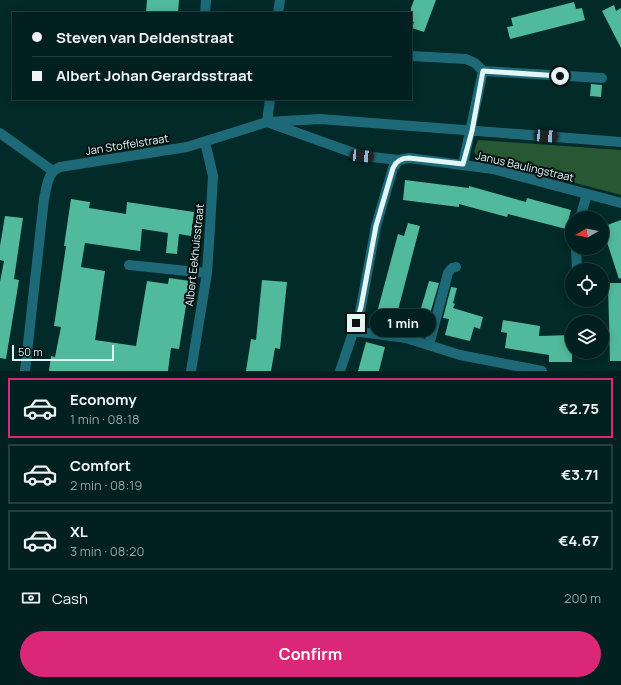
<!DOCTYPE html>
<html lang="en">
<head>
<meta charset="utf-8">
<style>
  :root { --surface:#01201f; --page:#0f2d2c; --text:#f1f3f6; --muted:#96a3a4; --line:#233e3d; --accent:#db2777 }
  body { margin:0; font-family:Manrope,sans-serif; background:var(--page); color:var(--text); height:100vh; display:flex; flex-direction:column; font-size:15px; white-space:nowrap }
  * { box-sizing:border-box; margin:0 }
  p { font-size:13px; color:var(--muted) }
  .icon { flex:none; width:22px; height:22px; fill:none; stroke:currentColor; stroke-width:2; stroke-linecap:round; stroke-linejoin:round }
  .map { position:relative; height:371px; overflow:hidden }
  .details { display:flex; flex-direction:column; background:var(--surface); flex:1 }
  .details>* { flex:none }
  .hud { position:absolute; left:12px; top:12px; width:400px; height:88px; border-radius:0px; box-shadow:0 2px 10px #0003,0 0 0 1px var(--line); display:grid; align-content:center; height:88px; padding:0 20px; background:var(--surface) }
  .needle { width:26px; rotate:261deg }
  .fabs { position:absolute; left:565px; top:211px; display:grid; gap:8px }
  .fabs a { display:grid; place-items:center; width:44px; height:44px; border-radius:50%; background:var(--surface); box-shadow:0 2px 10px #0003,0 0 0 1px var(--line); font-size:20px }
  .scale { position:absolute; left:12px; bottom:10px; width:102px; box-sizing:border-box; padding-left:4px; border:2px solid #e1f6f5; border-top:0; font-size:11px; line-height:14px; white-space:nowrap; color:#e1f6f5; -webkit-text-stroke:3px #02100f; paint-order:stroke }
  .end { position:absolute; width:18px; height:18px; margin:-9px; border:5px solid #e1f6f5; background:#111; box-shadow:0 0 0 2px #111 }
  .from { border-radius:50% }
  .bubble { position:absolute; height:28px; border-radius:14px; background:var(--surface); box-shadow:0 2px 10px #0003,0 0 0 1px var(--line); font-size:13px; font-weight:700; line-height:28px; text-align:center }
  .car { position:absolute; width:12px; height:24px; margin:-12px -6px; border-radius:5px; box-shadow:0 0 3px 1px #0007; background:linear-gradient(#222 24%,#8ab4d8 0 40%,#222 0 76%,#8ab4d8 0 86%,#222 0) }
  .hud b { display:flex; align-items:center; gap:14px; height:38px; font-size:15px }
  .hud b+b { border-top:1px solid var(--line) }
  .hud i { width:10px; height:10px; background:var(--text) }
  ul { padding:7px 0 0; list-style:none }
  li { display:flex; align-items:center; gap:12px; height:60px; margin:0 8px 6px; padding:0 12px; border:2px solid var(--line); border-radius:0px }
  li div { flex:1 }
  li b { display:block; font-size:15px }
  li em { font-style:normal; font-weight:700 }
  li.selected { border-color:var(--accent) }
  li>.icon { width:36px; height:36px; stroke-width:1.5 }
  .pay { display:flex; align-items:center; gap:10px; height:44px; padding:0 20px; font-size:15px }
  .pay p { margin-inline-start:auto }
  .action { display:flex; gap:8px; margin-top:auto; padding:8px 20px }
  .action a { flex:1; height:46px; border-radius:24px; background:var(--accent); color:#fff; font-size:16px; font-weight:700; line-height:46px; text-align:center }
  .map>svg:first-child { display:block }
</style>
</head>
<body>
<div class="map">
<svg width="621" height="371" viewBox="0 0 621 371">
  <rect width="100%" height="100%" fill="#012a29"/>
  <!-- green -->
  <path fill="#285734" d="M 478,140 L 621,150 L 621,195 L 502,164 L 481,161 L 474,152 Z
    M 372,316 L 400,328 L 401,331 L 370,328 Z"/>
  <!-- building -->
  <path fill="#52ba9c" d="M 147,0 L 179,0 L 178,13 L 146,12 Z
    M 414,0 L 436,0 L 424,32 L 412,28 L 414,22 L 411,21 L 411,8 Z
    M 574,2 L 576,9 L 582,8 L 585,20 L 510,39 L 507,27 L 513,26 L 511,18 Z
    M 614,5 L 616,11 L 621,8 L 621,48 L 602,11 Z
    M 591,84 L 602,85 L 601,97 L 590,96 Z
    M 405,180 L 469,188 L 469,186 L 526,202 L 527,198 L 571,210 L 566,229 L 508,214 L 507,217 L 459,204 L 459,207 L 403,200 Z
    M 71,199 L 90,202 L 89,208 L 126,214 L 127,202 L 194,212 L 191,236 L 179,234 L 177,254 L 166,253 L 168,233 L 142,229 L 140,251 L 85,243 L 81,267 L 105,271 L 95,340 L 136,346 L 147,281 L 168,284 L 169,278 L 190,281 L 179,349 L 171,348 L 168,371 L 49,371 L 51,356 L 55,357 L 61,327 L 54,326 L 66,246 L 64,246 Z
    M 5,216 L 23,218 L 14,279 L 19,280 L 6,359 L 0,358 L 0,282 L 4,261 L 0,260 L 0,246 Z
    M 621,220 L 621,278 L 619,279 L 602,227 Z
    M 408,223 L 420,226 L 397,314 L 378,309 L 398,234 L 404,236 Z
    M 262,280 L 287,282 L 280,349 L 275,348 L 271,371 L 246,371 L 251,339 L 256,340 Z
    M 429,281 L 439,283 L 430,314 L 420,312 Z
    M 608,283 L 621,283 L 621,361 L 610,361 Z
    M 451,287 L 457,288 L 453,303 L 455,304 L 453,308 L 483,317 L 480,329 L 474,327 L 470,341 L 445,335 L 449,319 L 443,318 Z
    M 503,320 L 540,326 L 539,336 L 572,335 L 572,362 L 549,362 L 549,355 L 505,348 L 507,333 L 501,332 Z
    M 366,342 L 385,347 L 379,371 L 358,371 Z"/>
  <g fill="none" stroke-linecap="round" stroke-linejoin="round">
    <!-- minor -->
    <path stroke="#1d6978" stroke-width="10" d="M 205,13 L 206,0
      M 278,13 L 280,0
      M 411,56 L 466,59 L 475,63 L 483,71 L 463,164
      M 483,71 L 602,78
      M 270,99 L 267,122 L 320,119 L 621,142
      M 0,133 L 53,171
      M 580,218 L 587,194
      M 576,248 L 577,270
      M 129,265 L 207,273
      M 570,280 L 572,279
      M 353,331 L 406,338 L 460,355 L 542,371
      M 429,345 L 448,273 L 452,268 L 456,267
      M 25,371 L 44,199 C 47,187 47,172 60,167 L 187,147 L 267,122 L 362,156 L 399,160 L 409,158 L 493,169 L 621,203
      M 191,371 L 207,273 L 210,228 L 213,176 L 205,142
      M 340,371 L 360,312 L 376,226 L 393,168 L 399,160"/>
  </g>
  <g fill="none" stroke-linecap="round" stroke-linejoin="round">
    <!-- route -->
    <path stroke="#e1f6f5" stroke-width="5" d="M 356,323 L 361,307 L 376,226 L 393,168 C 396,161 401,158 409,158 L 463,164 L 472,131 L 483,71 L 560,76"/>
  </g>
  <g text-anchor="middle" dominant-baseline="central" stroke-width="4" stroke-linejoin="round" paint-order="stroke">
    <!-- street labels -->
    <g font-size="11" fill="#e1f6f5" stroke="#02100f">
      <text transform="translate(127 144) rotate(-9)">Jan Stoffelstraat</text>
      <text transform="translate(525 166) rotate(13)">Janus Baulingstraat</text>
      <text transform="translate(194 255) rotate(-84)">Albert Eekhuisstraat</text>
    </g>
  </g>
</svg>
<div class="fabs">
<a><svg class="needle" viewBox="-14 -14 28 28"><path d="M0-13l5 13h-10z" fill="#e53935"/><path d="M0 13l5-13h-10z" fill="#96a3a4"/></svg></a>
<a><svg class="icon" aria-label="locate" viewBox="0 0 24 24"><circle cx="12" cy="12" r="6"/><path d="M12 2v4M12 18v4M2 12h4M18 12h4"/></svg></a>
<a><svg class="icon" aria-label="layers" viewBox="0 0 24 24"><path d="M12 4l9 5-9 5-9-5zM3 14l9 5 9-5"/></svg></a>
</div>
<div class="scale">50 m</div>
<i class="end from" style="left:560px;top:76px"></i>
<i class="end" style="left:356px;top:323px"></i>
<div class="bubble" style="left:370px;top:309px;width:66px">1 min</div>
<i class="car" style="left:546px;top:136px;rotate:94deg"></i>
<i class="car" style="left:362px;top:156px;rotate:95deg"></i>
<div class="hud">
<b><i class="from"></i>Steven van Deldenstraat</b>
<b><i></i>Albert Johan Gerardsstraat</b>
</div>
</div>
<section class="details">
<ul>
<li class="selected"><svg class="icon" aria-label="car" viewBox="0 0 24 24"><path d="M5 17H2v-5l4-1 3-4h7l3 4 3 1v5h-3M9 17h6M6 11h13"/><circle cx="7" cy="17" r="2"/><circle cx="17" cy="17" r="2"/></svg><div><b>Economy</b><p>1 min · 08:18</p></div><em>€2.75</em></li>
<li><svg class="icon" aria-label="car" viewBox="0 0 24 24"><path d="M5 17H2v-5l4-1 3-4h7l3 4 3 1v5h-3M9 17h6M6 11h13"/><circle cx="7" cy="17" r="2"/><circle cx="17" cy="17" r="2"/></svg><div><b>Comfort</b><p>2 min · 08:19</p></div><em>€3.71</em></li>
<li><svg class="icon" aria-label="car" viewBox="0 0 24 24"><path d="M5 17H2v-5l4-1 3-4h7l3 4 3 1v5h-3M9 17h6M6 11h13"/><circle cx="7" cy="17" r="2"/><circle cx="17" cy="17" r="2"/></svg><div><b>XL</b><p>3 min · 08:20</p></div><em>€4.67</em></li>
</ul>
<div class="pay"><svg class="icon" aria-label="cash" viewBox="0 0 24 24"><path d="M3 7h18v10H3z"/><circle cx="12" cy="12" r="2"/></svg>Cash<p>200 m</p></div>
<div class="action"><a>Confirm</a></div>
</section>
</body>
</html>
